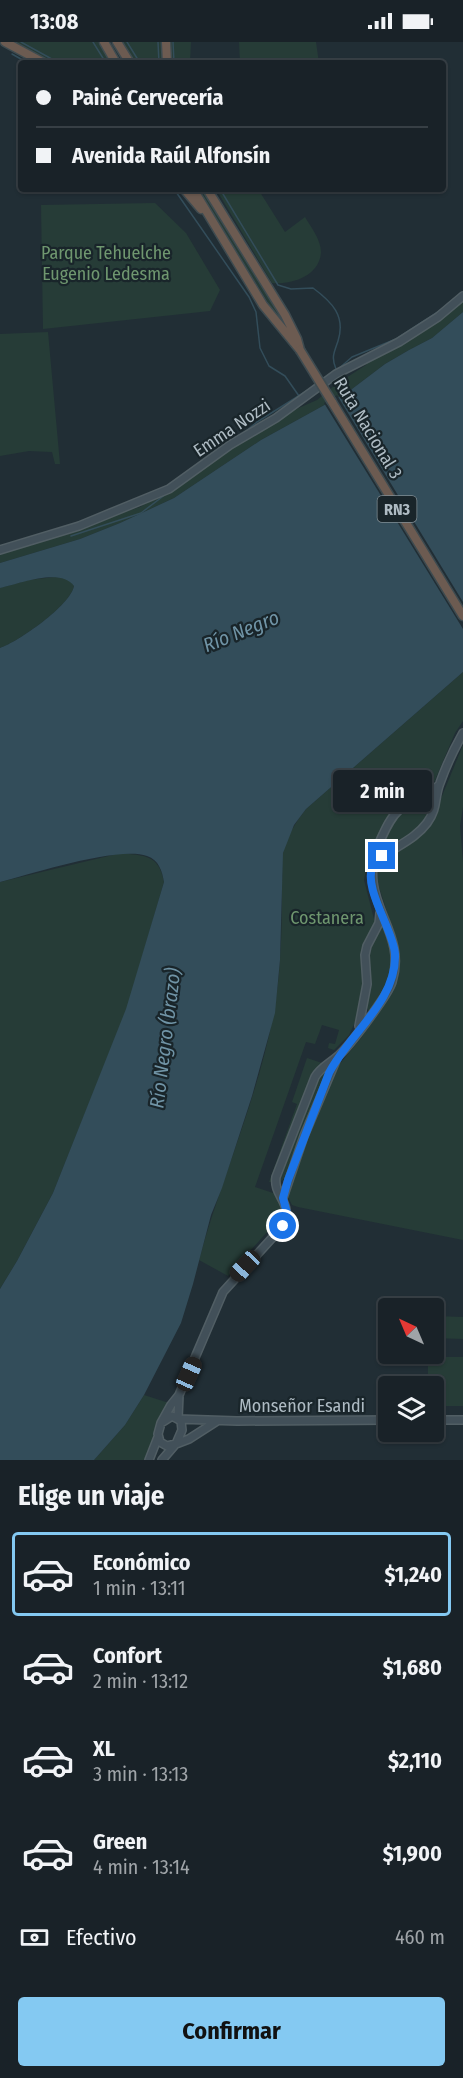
<!DOCTYPE html>
<html lang="es">
<head>
<meta charset="utf-8">
<style>
  :root { --surface:#192228; --page:#262f34; --text:#f1f3f6; --muted:#9fa4a8; --line:#373f45; --accent:#84c9f2 }
  body { margin:0; font-family:"Fira Sans Condensed",sans-serif; background:var(--page); color:var(--text); height:100vh; display:flex; flex-direction:column; font-size:22px; white-space:nowrap }
  * { box-sizing:border-box; margin:0 }
  p { font-size:20px; color:var(--muted) }
  .icon { flex:none; width:33px; height:33px; fill:none; stroke:currentColor; stroke-width:2; stroke-linecap:round; stroke-linejoin:round }
  .map { position:relative; height:1418px; overflow:hidden }
  .drawer { display:flex; flex-direction:column; background:var(--surface); flex:1 }
  .drawer>* { flex:none }
  .guide { position:absolute; left:18px; top:18px; width:428px; height:132px; border-radius:6px; box-shadow:0 2px 4px #0004,0 0 0 2px var(--line); display:grid; align-content:center; height:132px; padding:0 18px; background:var(--surface) }
  .needle { width:39px; rotate:316deg }
  .controls { position:absolute; left:378px; top:1256px; display:grid; gap:12px }
  .controls a { display:grid; place-items:center; width:66px; height:66px; border-radius:6px; background:var(--surface); box-shadow:0 2px 4px #0004,0 0 0 2px var(--line); font-size:30px }
  .end { position:absolute; width:27px; height:27px; margin:-14px; border:8px solid #1a73e8; background:#fff; box-shadow:0 0 0 3px #fff }
  .from { border-radius:50% }
  .bubble { position:absolute; height:42px; border-radius:6px; background:var(--surface); box-shadow:0 2px 4px #0004,0 0 0 2px var(--line); font-size:20px; font-weight:700; line-height:42px; text-align:center }
  .car { position:absolute; width:18px; height:36px; margin:-18px -9px; border-radius:8px; box-shadow:0 0 4px 2px #0007; background:linear-gradient(#222 24%,#8ab4d8 0 40%,#222 0 76%,#8ab4d8 0 86%,#222 0) }
  .guide b { display:flex; align-items:center; gap:21px; height:57px; font-size:22px }
  .guide b+b { border-top:2px solid var(--line) }
  .guide i { width:15px; height:15px; background:var(--text) }
  ul { padding:0; list-style:none }
  li { display:flex; align-items:center; gap:18px; height:84px; margin:0 12px 9px; padding:0 6px; border:3px solid transparent; border-radius:6px }
  li div { flex:1 }
  li b { display:block; font-size:22px }
  li em { font-style:normal; font-weight:700 }
  li.on { border-color:var(--accent) }
  li>.icon { width:54px; height:54px; stroke-width:1.5 }
  h2 { padding:0 18px; font-size:27px; line-height:72px }
  .pay { display:flex; align-items:center; gap:15px; height:66px; padding:0 18px; font-size:22px }
  .pay p { margin-inline-start:auto }
  .primary-button { display:flex; gap:12px; margin-top:auto; padding:12px 18px }
  .primary-button a { flex:1; height:69px; border-radius:6px; background:var(--accent); color:#111; font-size:24px; font-weight:700; line-height:69px; text-align:center }
  .status { display:flex; justify-content:space-between; align-items:center; height:42px; padding:0 30px; background:var(--surface); direction:ltr }
  .status svg { height:16px; fill:currentColor }
  .map>svg:first-child { display:block }
</style>
</head>
<body>
<div class="status"><b>13:08</b><svg viewBox="0 0 49 12"><path d="M0 12V9h3v3zM5 12V6h3v6zM10 12V3h3v9zM15 12V0h3v12zM26 1h20v11H26zM47 4h2v5h-2z"/></svg></div>
<div class="map">
<svg width="463" height="1418" viewBox="0 0 463 1418">
  <rect width="100%" height="100%" fill="#212e35"/>
  <!-- green -->
  <path fill="#263c37" d="M 12,0 L 98,0 L 111,21 L 50,21 Z
    M 123,0 L 162,0 L 161,10 L 163,21 L 136,21 Z
    M 170,0 L 191,0 L 190,21 L 171,21 Z
    M 239,0 L 316,0 L 319,21 L 240,21 Z
    M 198,147 L 203,147 L 284,279 L 282,280 L 279,278 Z
    M 216,147 L 258,147 L 285,190 L 305,175 C 311,185 321,198 321,210 C 320,234 291,243 272,241 Z
    M 155,161 L 186,191 L 220,248 L 210,269 L 43,287 L 41,163 Z
    M 463,257 L 463,270 L 432,296 L 409,308 L 385,322 L 348,350 L 261,398 L 174,456 L 120,481 L 80,497 L 0,521 L 0,511 L 140,465 L 201,427 L 276,376 L 317,358 L 335,343 L 366,323 L 369,316 C 406,301 434,284 463,257 Z
    M 48,290 L 60,422 L 55,422 L 52,410 L 29,409 L 0,414 L 0,292 Z
    M 55,535 C 63,536 69,536 74,544 C 71,563 18,600 0,606 L 0,546 L 28,538 Z
    M 463,630 L 463,679 L 455,691 L 433,743 L 385,783 L 367,822 L 364,838 L 375,881 L 362,911 L 361,922 L 364,940 L 359,972 L 349,993 L 334,1008 L 328,1006 L 329,1001 L 335,1002 L 339,988 L 322,983 L 315,1002 L 306,1000 L 255,1145 L 276,1152 L 280,1159 L 282,1173 L 228,1234 L 199,1218 C 226,1118 275,1021 280,916 C 282,890 282,864 282,839 C 283,830 281,820 283,811 C 286,795 296,780 306,767 Z
    M 463,703 L 463,765 L 460,784 L 463,820 L 463,1198 L 298,1165 L 292,1163 L 288,1155 L 311,1086 L 334,1029 L 361,996 L 397,933 L 397,901 L 377,839 L 378,825 L 381,819 L 413,799 L 424,788 L 435,771 Z
    M 428,756 L 434,761 C 422,789 405,798 379,811 C 384,786 403,762 428,756 Z
    M 121,811 C 144,814 159,812 164,840 L 127,967 L 53,1151 L 17,1219 L 0,1247 L 0,840 Z
    M 382,885 C 402,902 388,955 369,969 L 366,964 L 367,913 Z
    M 307,1016 L 322,1021 L 311,1035 L 271,1140 L 269,1140 L 297,1062 L 292,1060 Z
    M 323,1029 L 326,1033 L 285,1136 L 280,1140 L 279,1138 L 317,1036 Z
    M 434,1274 L 463,1275 L 463,1297 L 434,1296 Z
    M 428,1315 L 463,1315 L 463,1364 L 434,1364 L 434,1344 L 428,1344 Z
    M 144,1353 L 169,1361 L 158,1377 L 154,1396 L 146,1418 L 94,1418 L 125,1383 Z"/>
  <!-- water -->
  <path fill="#334d5a" d="M 463,270 L 463,630 L 306,767 L 294,783 L 283,811 L 280,918 L 275,971 L 252,1054 L 222,1146 L 211,1173 L 193,1242 L 181,1281 L 144,1353 L 125,1383 L 94,1418 L 0,1418 L 0,1247 L 17,1219 L 53,1151 L 126,967 L 164,840 C 162,829 159,818 147,814 C 117,804 33,832 0,840 L 0,606 C 18,600 71,563 74,544 C 61,525 18,542 0,546 L 0,521 L 80,497 L 120,481 L 174,456 L 261,398 L 348,350 L 385,322 L 409,308 L 432,296 Z"/>
  <!-- pier -->
  <path fill="#212e35" d="M 337,353 L 463,560 L 463,587 L 324,361 Z"/>
  <g fill="none" stroke-linecap="round" stroke-linejoin="round">
    <!-- stream -->
    <path stroke="#334d5a" stroke-width="1.5" d="M 21,0 L 59,21
      M 93,0 L 106,21
      M 127,0 L 140,21
      M 158,0 L 159,21
      M 173,0 L 174,21
      M 12,12 L 28,21
      M 174,147 L 249,255 L 256,270 L 260,306 L 269,324 L 285,334 L 299,354
      M 220,147 L 278,243 L 291,247 L 313,246 C 332,260 346,274 338,299 C 334,311 331,315 336,327
      M 337,328 L 352,315 L 396,297 L 441,268
      M 245,390 L 257,380 L 308,348
      M 71,494 L 141,471 L 166,452"/>
    <!-- secondary casing -->
    <g stroke="#515e64" stroke-width="10">
      <path id="secondary" d="M 0,508 L 79,484 L 169,447 L 230,403 L 276,376 L 336,332 L 399,300 L 438,275 L 463,254
        M 373,823 C 389,806 413,800 427,781 C 438,766 434,756 440,741 C 446,724 454,707 463,691
        M 359,984 L 367,942 L 365,913 L 367,904 L 379,881 L 380,871
        M 283,1156 L 304,1094 L 337,1016
        M 172,1374 L 181,1379 L 182,1388 L 176,1402 L 167,1404 L 160,1400 L 158,1392 L 161,1381 Z
        M 178,1377 L 237,1379 L 388,1378
        M 178,1377 L 179,1353
        M 434,1378 L 463,1378
        M 161,1381 L 171,1363 L 179,1353 L 223,1250 L 283,1184 C 294,1160 273,1155 276,1135 L 315,1035 C 321,1025 329,1022 338,1014 C 349,1005 388,953 392,940 C 409,886 353,859 380,799 C 385,788 390,776 399,768 C 411,757 426,754 438,744
        M 176,1402 L 189,1397 L 217,1379
        M 149,1418 L 158,1395
        M 162,1418 L 174,1404"/>
    </g>
    <!-- highway casing -->
    <g stroke="#3e4b50" stroke-width="11">
      <path id="highway" d="M 5,0 L 44,21
        M 104,0 L 116,21
        M 117,0 L 130,21
        M 166,0 L 167,21
        M 184,147 L 201,167
        M 193,147 L 263,263 L 300,308
        M 207,147 L 285,273 L 297,297 L 300,308
        M 332,360 L 463,574"/>
    </g>
    <!-- secondary -->
    <use href="#secondary" stroke="#425059" stroke-width="7"/>
    <!-- highway -->
    <use href="#highway" stroke="#6c5b51" stroke-width="8"/>
    <!-- highway-bridge casing -->
    <g stroke="#3e4b50" stroke-width="11" stroke-linecap="butt">
      <path id="highway-bridge" d="M 300,308 L 332,360"/>
    </g>
    <!-- highway-bridge -->
    <use href="#highway-bridge" stroke="#6c5b51" stroke-width="8"/>
  </g>
  <g fill="none" stroke-linecap="round" stroke-linejoin="round">
    <!-- route -->
    <path stroke="#1a73e8" stroke-width="8" d="M 283,1184 L 287,1171 L 283,1156 L 288,1138 L 329,1031 C 349,992 397,959 395,912 C 394,889 362,845 373,824 C 375,820 379,817 382,814"/>
  </g>
  <g text-anchor="middle" dominant-baseline="central" stroke-width="4.5" stroke-linejoin="round" paint-order="stroke">
    <!-- shield labels -->
    <rect fill="#19252a" stroke="#818e95" stroke-width="1.5" x="377.5" y="454" width="39" height="26" rx="4.5"/>
    <g font-size="16" font-weight="bold" fill="#aebbc3">
      <text x="397" y="467">RN3</text>
    </g>
    <!-- park labels -->
    <g font-size="18" fill="#6f976f" stroke="#19252a">
      <text x="106" y="211">Parque Tehuelche<tspan x="106" dy="21">Eugenio Ledesma</tspan></text>
      <text x="327" y="876">Costanera</text>
    </g>
    <!-- street labels -->
    <g font-size="18" fill="#aebbc3" stroke="#19252a">
      <text transform="translate(232 386) rotate(-34)">Emma Nozzi</text>
      <text transform="translate(368 386) rotate(59)">Ruta Nacional 3</text>
      <text x="302" y="1364">Monseñor Esandi</text>
    </g>
    <!-- water labels -->
    <g font-size="20" font-style="italic" fill="#7094a6" stroke="#19252a">
      <text transform="translate(241 589) rotate(-22)">Río Negro</text>
      <text transform="translate(165 996) rotate(-83)">Río Negro (brazo)</text>
    </g>
  </g>
</svg>
<div class="controls">
<a><svg class="needle" viewBox="-14 -14 28 28"><path d="M0-13l5 13h-10z" fill="#e53935"/><path d="M0 13l5-13h-10z" fill="#9fa4a8"/></svg></a>
<a><svg class="icon" aria-label="layers" viewBox="0 0 24 24"><path d="M12 4l9 5-9 5-9-5zM3 14l9 5 9-5"/></svg></a>
</div>
<i class="end from" style="left:283px;top:1184px"></i>
<i class="end" style="left:382px;top:814px"></i>
<div class="bubble" style="left:333px;top:728px;width:99px">2 min</div>
<i class="car" style="left:245px;top:1224px;rotate:223deg"></i>
<i class="car" style="left:189px;top:1332px;rotate:24deg"></i>
<div class="guide">
<b><i class="from"></i>Painé Cervecería</b>
<b><i></i>Avenida Raúl Alfonsín</b>
</div>
</div>
<section class="drawer">
<h2>Elige un viaje</h2>
<ul>
<li class="on"><svg class="icon" aria-label="car" viewBox="0 0 24 24"><path d="M5 17H2v-5l4-1 3-4h7l3 4 3 1v5h-3M9 17h6M6 11h13"/><circle cx="7" cy="17" r="2"/><circle cx="17" cy="17" r="2"/></svg><div><b>Económico</b><p>1 min · 13:11</p></div><em>$1,240</em></li>
<li><svg class="icon" aria-label="car" viewBox="0 0 24 24"><path d="M5 17H2v-5l4-1 3-4h7l3 4 3 1v5h-3M9 17h6M6 11h13"/><circle cx="7" cy="17" r="2"/><circle cx="17" cy="17" r="2"/></svg><div><b>Confort</b><p>2 min · 13:12</p></div><em>$1,680</em></li>
<li><svg class="icon" aria-label="car" viewBox="0 0 24 24"><path d="M5 17H2v-5l4-1 3-4h7l3 4 3 1v5h-3M9 17h6M6 11h13"/><circle cx="7" cy="17" r="2"/><circle cx="17" cy="17" r="2"/></svg><div><b>XL</b><p>3 min · 13:13</p></div><em>$2,110</em></li>
<li><svg class="icon" aria-label="car" viewBox="0 0 24 24"><path d="M5 17H2v-5l4-1 3-4h7l3 4 3 1v5h-3M9 17h6M6 11h13"/><circle cx="7" cy="17" r="2"/><circle cx="17" cy="17" r="2"/></svg><div><b>Green</b><p>4 min · 13:14</p></div><em>$1,900</em></li>
</ul>
<div class="pay"><svg class="icon" aria-label="cash" viewBox="0 0 24 24"><path d="M3 7h18v10H3z"/><circle cx="12" cy="12" r="2"/></svg>Efectivo<p>460 m</p></div>
<div class="primary-button"><a>Confirmar</a></div>
</section>
</body>
</html>
